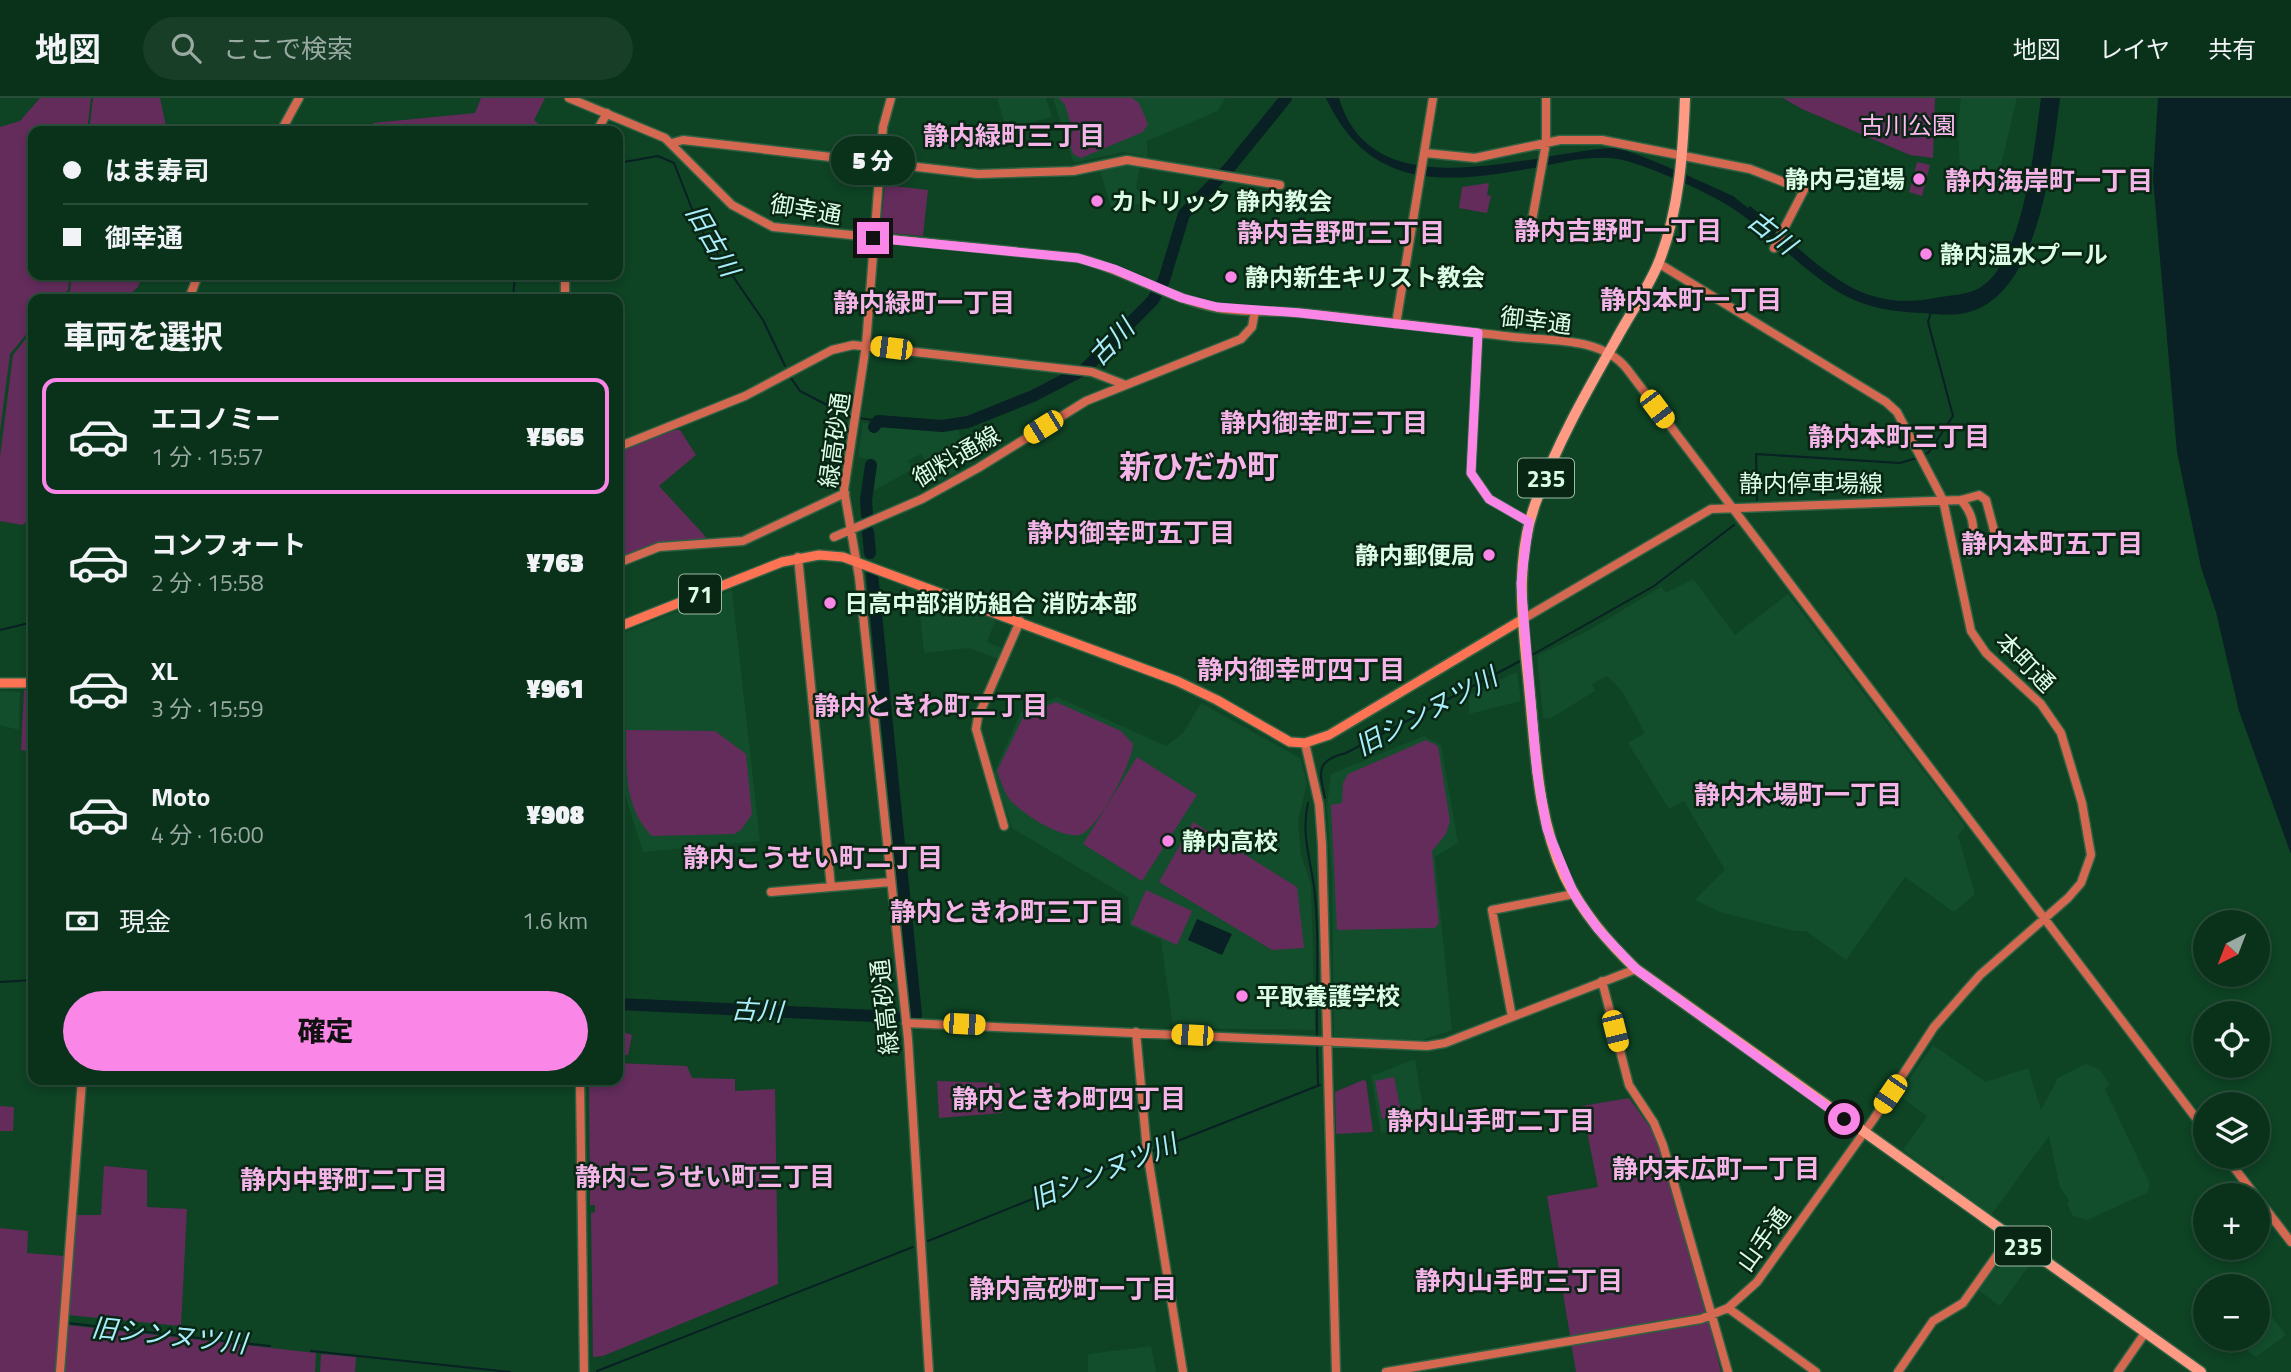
<!DOCTYPE html>
<html lang="ja">
<head>
<meta charset="utf-8">
<style>
  :root { --surface:#0a321b; --page:#183e28; --text:#f1f3f6; --muted:#99aaa3; --line:#2a4d3a; --accent:#fa87e7 }
  body { margin:0; font-family:"Titillium Web","Noto Sans JP",sans-serif; background:var(--page); color:var(--text); height:100vh; display:flex; flex-direction:column; font-size:26px; white-space:nowrap }
  * { box-sizing:border-box; margin:0 }
  p { font-size:23px; color:var(--muted) }
  .icon { flex:none; width:38px; height:38px; fill:none; stroke:currentColor; stroke-width:2; stroke-linecap:round; stroke-linejoin:round }
  .map { position:relative; flex:1; overflow:hidden }
  .side { position:absolute; left:28px; top:196px; width:595px; height:791px; display:flex; flex-direction:column; background:var(--surface); border-radius:14px; box-shadow:0 4px 10px #0003,0 0 0 2px var(--line) }
  .side>* { flex:none }
  .banner { position:absolute; left:28px; top:28px; width:595px; height:154px; border-radius:14px; box-shadow:0 4px 10px #0003,0 0 0 2px var(--line); display:grid; align-content:center; height:154px; padding:0 35px; background:var(--surface) }
  .needle { width:46px; rotate:222deg }
  .fabs { position:absolute; left:2193px; top:812px; display:grid; gap:14px }
  .fabs a { display:grid; place-items:center; width:77px; height:77px; border-radius:50%; background:var(--surface); box-shadow:0 4px 10px #0003,0 0 0 2px var(--line); font-size:35px }
  .end { position:absolute; width:32px; height:32px; margin:-16px; border:9px solid #fa87e7; background:#111; box-shadow:0 0 0 4px #111 }
  .from { border-radius:50% }
  .bubble { position:absolute; height:49px; border-radius:24px; background:var(--surface); box-shadow:0 4px 10px #0003,0 0 0 2px var(--line); font-size:23px; font-weight:800; line-height:49px; text-align:center }
  .car { position:absolute; width:21px; height:42px; margin:-21px -10px; border-radius:9px; box-shadow:0 0 5px 2px #0007; background:linear-gradient(#f5c518 24%,#345 0 40%,#f5c518 0 76%,#345 0 86%,#f5c518 0) }
  .banner b { display:flex; align-items:center; gap:24px; height:66px; font-size:26px }
  .banner b+b { border-top:2px solid var(--line) }
  .banner i { width:18px; height:18px; background:var(--text) }
  ul { padding:0; list-style:none }
  li { display:flex; align-items:center; gap:21px; height:116px; margin:0 14px 10px; padding:0 21px; border:4px solid transparent; border-radius:14px }
  li div { flex:1 }
  li b { display:block; font-size:26px }
  li em { font-style:normal; font-weight:800 }
  li.selected { border-color:var(--accent) }
  li>.icon { width:63px; height:63px; stroke-width:1.5 }
  h2 { padding:0 35px; font-size:32px; line-height:84px }
  .pay { display:flex; align-items:center; gap:18px; height:77px; padding:0 35px; font-size:26px }
  .pay p { margin-inline-start:auto }
  .button { display:flex; gap:14px; margin-top:auto; padding:14px 35px }
  .button a { flex:1; height:80px; border-radius:42px; background:var(--accent); color:#111; font-size:28px; font-weight:800; line-height:80px; text-align:center }
  header { display:flex; align-items:center; gap:42px; box-sizing:border-box; height:98px; padding:0 35px; background:var(--surface); border-bottom:2px solid var(--line) }
  header strong { font-size:33px }
  nav { display:flex; gap:38px; margin-inline-start:auto; font-size:24px }
  .search { width:490px; height:63px; background:var(--page); display:flex; align-items:center; gap:18px; box-sizing:border-box; padding:0 24px; border-radius:38px; color:var(--muted); font-size:26px }
  .map>svg:first-child { display:block }
</style>
</head>
<body>
<header>
<strong>地図</strong>
<div class="search"><svg class="icon" aria-label="search" viewBox="0 0 24 24"><circle cx="10" cy="10" r="6"/><path d="M15 15l6 6"/></svg>ここで検索</div>
<nav><a>地図</a><a>レイヤ</a><a>共有</a></nav>
</header>
<div class="map">
<svg width="2291" height="1274" viewBox="0 0 2291 1274">
  <rect width="100%" height="100%" fill="#0e4324"/>
  <!-- built -->
  <path fill="#124e2c" d="M 997,0 L 1046,0 L 1052,19 L 1006,31 Z
    M 1053,0 L 1225,0 L 1218,13 L 1147,43 L 1147,59 L 1123,54 L 1077,64 L 1073,63 Z
    M 1961,0 L 2017,0 L 2000,71 L 1960,77 L 1958,24 Z
    M 1122,67 L 1140,69 L 1136,90 L 1148,103 L 1112,113 L 1100,73 Z
    M 863,325 L 958,329 L 962,346 L 947,354 L 958,374 L 937,385 L 921,356 L 908,363 L 913,371 L 868,396 L 873,362 L 858,359 Z
    M 1693,481 L 1735,537 L 1788,496 L 1965,728 L 1958,738 L 1975,796 L 1954,814 L 1905,779 L 1846,862 L 1806,833 L 1794,833 L 1720,814 L 1695,802 L 1725,772 L 1684,703 L 1669,711 L 1628,645 L 1645,635 L 1622,593 L 1607,578 L 1592,586 L 1595,593 L 1551,620 L 1543,620 L 1537,558 L 1591,531 L 1661,489 L 1666,495 Z
    M 732,492 L 760,743 L 643,754 L 624,693 L 618,639 L 618,537 Z
    M 932,497 L 996,521 L 987,544 L 1002,550 L 998,561 L 969,550 L 924,555 L 918,498 Z
    M 1517,574 L 1521,603 L 1469,616 L 1469,597 Z
    M 0,593 L 20,594 L 19,632 L 0,627 Z
    M 1057,599 L 1166,648 L 1183,635 L 1201,605 L 1300,660 L 1307,685 L 1298,723 L 1301,757 L 1311,787 L 1315,932 L 1173,930 L 1161,842 L 1130,828 L 1128,799 L 1012,730 L 994,675 L 1021,614 Z
    M 1424,638 L 1441,647 L 1458,745 L 1435,759 L 1452,932 L 1422,942 L 1334,939 L 1332,780 L 1327,708 L 1331,676 Z
    M 1933,947 L 1986,984 L 2028,970 L 2041,1012 L 2058,980 L 2086,966 L 2099,971 L 2110,986 L 2105,991 L 2150,1086 L 2147,1095 L 2087,1122 L 2073,1118 L 2067,1106 L 2069,1104 L 2067,1099 L 2060,1090 L 2049,1038 L 1991,1117 L 1944,1083 L 1943,1077 L 1941,1080 L 1903,1052 L 1927,1018 L 1898,997 Z
    M 1415,961 L 1426,1028 L 1381,1035 L 1371,978 Z
    M 2009,1149 L 2031,1165 L 2000,1208 L 1978,1192 Z
    M 2258,1201 L 2286,1237 L 2256,1259 L 2231,1241 L 2258,1241 Z
    M 1151,1248 L 1156,1274 L 1088,1274 L 1088,1256 Z"/>
  <!-- green -->
  <path fill="#632c5b" d="M 40,0 L 91,0 L 87,33 L 33,33 L 33,177 L 70,177 L 68,192 L 59,201 L 33,201 L 33,228 L 10,256 L 0,333 L 0,29 L 20,23 Z
    M 93,0 L 160,0 L 167,33 L 89,33 Z
    M 481,0 L 545,0 L 534,22 L 543,30 L 541,33 L 374,31 L 373,25 L 475,15 Z
    M 1059,0 L 1132,0 L 1139,5 L 1148,26 L 1143,34 L 1081,60 L 1073,56 L 1068,41 L 1073,33 L 1065,7 Z
    M 1783,0 L 1935,0 L 1933,60 L 1910,57 L 1802,11 Z
    M 1917,64 L 1930,67 L 1922,98 L 1909,94 Z
    M 1489,85 L 1487,97 L 1491,98 L 1487,115 L 1459,110 L 1462,89 Z
    M 885,87 L 928,92 L 923,138 L 880,134 Z
    M 72,177 L 142,177 L 138,189 L 124,201 L 63,201 L 70,193 Z
    M 33,232 L 33,411 L 31,421 L 22,427 L 0,423 L 0,359 L 13,257 Z
    M 675,332 L 680,332 L 696,357 L 659,388 L 706,439 L 700,444 L 664,443 L 618,461 L 618,353 Z
    M 24,592 L 33,593 L 33,654 L 21,652 Z
    M 1056,604 L 1121,633 L 1133,646 C 1133,664 1096,735 1079,737 C 1058,739 1025,717 1011,703 C 1004,695 1001,683 997,673 L 1024,617 Z
    M 626,632 L 715,633 L 746,656 L 752,716 L 741,732 L 734,736 L 652,738 C 624,710 626,670 626,632 Z
    M 1426,642 L 1438,648 L 1450,723 L 1446,736 L 1432,753 L 1439,825 L 1435,830 L 1337,832 L 1331,707 L 1342,705 L 1343,685 L 1348,676 Z
    M 1137,659 L 1197,697 L 1142,783 L 1083,746 Z
    M 1193,724 L 1297,789 L 1304,850 L 1272,852 L 1159,784 Z
    M 1146,792 L 1192,813 L 1177,847 L 1131,826 Z
    M 618,932 L 632,937 L 628,957 L 618,956 Z
    M 618,965 L 687,968 L 692,980 L 735,981 L 735,993 L 775,991 L 778,1186 L 603,1258 L 593,1259 L 591,1115 L 595,1114 L 595,1107 L 590,1107 L 589,982 L 618,982 Z
    M 1394,979 L 1402,1018 L 1382,1021 L 1375,983 Z
    M 1363,982 L 1366,983 L 1373,1034 L 1336,1036 L 1335,994 Z
    M 937,983 L 1000,985 L 1002,1015 L 939,1020 Z
    M 1629,1000 L 1655,1036 L 1706,1211 L 1721,1274 L 1576,1274 L 1547,1098 L 1598,1089 L 1582,1008 Z
    M 0,1008 L 14,1009 L 13,1033 L 0,1033 Z
    M 104,1068 L 147,1072 L 147,1109 L 187,1111 L 181,1228 L 68,1217 L 75,1117 L 101,1117 Z
    M 0,1130 L 28,1133 L 27,1155 L 65,1158 L 56,1274 L 0,1274 Z
    M 67,1227 L 316,1255 L 315,1274 L 65,1274 Z
    M 321,1256 L 356,1259 L 355,1274 L 320,1274 Z"/>
  <!-- water -->
  <path fill="#092024" d="M 1326,0 L 1339,0 C 1373,116 1533,53 1614,50 C 1629,50 1713,89 1733,98 L 1748,110 L 1750,108 C 1780,132 1811,166 1847,187 C 1874,203 1905,206 1935,200 C 1949,197 1969,197 1981,189 C 2023,163 2035,46 2041,0 L 2060,0 C 2052,61 2040,199 1965,215 C 1952,218 1936,216 1923,215 C 1894,214 1867,210 1842,196 C 1804,174 1774,139 1738,114 C 1716,97 1645,66 1618,61 C 1592,57 1564,64 1539,69 C 1449,85 1371,96 1326,0 Z
    M 2158,0 L 2291,0 L 2291,756 L 2239,613 L 2216,514 L 2201,469 L 2177,354 L 2153,81 Z
    M 1197,821 L 1232,836 L 1222,857 L 1188,842 Z"/>
  <g fill="none" stroke-linecap="round" stroke-linejoin="round">
    <!-- stream -->
    <path stroke="#092024" stroke-width="2" d="M 618,65 L 658,58 L 674,65 L 699,129 L 763,222 L 785,268
      M 513,201 L 515,177
      M 791,280 L 800,293 L 850,319
      M 859,320 L 878,323
      M 1922,358 L 1929,354 L 1953,318 L 1928,224 L 1931,214
      M 1757,402 L 1756,356 L 1900,365 L 1917,360
      M 0,532 L 33,524
      M 1532,557 L 1654,488 L 1734,427
      M 1325,700 C 1319,673 1316,662 1346,655 L 1524,561
      M 1308,705 C 1301,734 1310,760 1314,789 C 1320,837 1316,892 1317,940
      M 0,884 L 33,882
      M 1317,946 L 1318,986
      M 1152,1053 L 1320,987
      M 928,1143 L 1144,1056
      M 68,1225 L 270,1248
      M 311,1253 L 510,1274
      M 597,1273 L 913,1149"/>
    <!-- river -->
    <path stroke="#092024" stroke-width="12" d="M 874,329 L 878,323 L 942,328 L 968,324 L 1033,298 L 1085,271 L 1153,202 L 1164,182 L 1184,116 L 1230,69 L 1286,0
      M 867,417 L 866,402 L 871,367
      M 868,434 L 870,455
      M 872,476 L 916,917
      M 618,906 L 896,919"/>
    <!-- secondary casing -->
    <g stroke="#2f6143" stroke-width="11">
      <path id="secondary" d="M 569,0 L 665,40 L 732,107 L 773,129 L 1078,160 C 1126,172 1169,201 1218,210 C 1246,215 1274,212 1302,215 C 1373,222 1443,231 1513,239 C 1551,243 1602,239 1627,271 L 2205,1032
        M 891,0 L 883,29 L 866,247 L 844,392 L 859,479 L 908,941 L 929,1274
        M 281,33 L 299,0
        M 597,33 L 607,15
        M 672,45 L 683,42 L 978,76 L 1073,73 L 1127,62 L 1280,87
        M 1425,55 L 1475,60 L 1560,42 L 1602,42 L 1750,71 L 1804,92 L 1774,150
        M 1531,128 L 1546,45 L 1546,0
        M 565,177 L 565,201
        M 189,201 L 198,177
        M 1396,226 L 1433,0
        M 1478,235 L 1471,375 L 1489,401 L 1529,424
        M 618,349 L 745,298 L 832,252 L 853,247 L 1092,274 L 1123,286
        M 834,439 L 922,401 L 978,370 L 1086,303 L 1241,241 L 1252,229 L 1255,213
        M 798,459 L 831,789
        M 618,465 L 659,449 L 743,443 L 845,395
        M 1523,521 L 1711,411 L 1961,402 L 1979,397 L 1986,402 L 1995,436 L 1980,451 L 1969,455 C 1975,434 1976,419 1961,402
        M 1305,645 L 1319,706 L 1322,746 L 1336,1274
        M 1004,728 L 976,631 L 978,619 L 1020,523
        M 771,794 L 891,784
        M 1602,883 L 1629,987 L 1654,1025 L 1663,1047 L 1728,1274
        M 1512,919 L 1492,812 L 1574,796
        M 906,925 L 1427,948 L 1445,945 L 1636,871
        M 1136,934 L 1147,1053 L 1183,1274
        M 580,982 L 584,1274
        M 2226,1059 L 2255,1097
        M 2258,1101 L 2291,1144
        M 1728,1210 L 1816,1274
        M 60,1274 L 82,982
        M 1386,1274 L 1701,1221 L 1728,1210 L 1757,1184 L 1873,1022 L 1934,929 L 1980,877 L 2068,800 L 2081,785 L 2091,757 L 2082,705 L 2061,635 L 2041,606 L 1986,555 L 1971,533 L 1943,402 L 1897,314 L 1886,304 L 1658,165
        M 1898,1274 L 1933,1223 L 1963,1205 L 2010,1139
        M 2118,1274 L 2145,1235"/>
    </g>
    <!-- primary casing -->
    <g stroke="#2f6143" stroke-width="12">
      <path id="primary" d="M 618,529 L 782,464 L 819,457 L 843,459 L 1177,583 L 1217,602 L 1290,644 L 1305,645 L 1329,637 L 1523,521
        M 0,585 L 33,585"/>
    </g>
    <!-- highway casing -->
    <g stroke="#2f6143" stroke-width="13">
      <path id="highway" d="M 1685,0 C 1683,55 1679,115 1658,166 C 1647,192 1630,216 1617,240 C 1588,291 1557,345 1537,401 C 1512,465 1524,532 1530,599 C 1536,660 1538,722 1565,779 C 1583,815 1607,843 1636,871 L 2201,1274"/>
    </g>
    <!-- secondary -->
    <use href="#secondary" stroke="#d56851" stroke-width="8"/>
    <!-- primary -->
    <use href="#primary" stroke="#ff7355" stroke-width="9"/>
    <!-- highway -->
    <use href="#highway" stroke="#ff9a84" stroke-width="10"/>
  </g>
  <g fill="none" stroke-linecap="round" stroke-linejoin="round">
    <!-- route -->
    <path stroke="#fa87e7" stroke-width="9" d="M 873,140 L 1078,160 L 1114,171 L 1182,200 L 1217,209 L 1300,215 L 1478,235 L 1471,375 L 1489,401 L 1529,424 L 1521,485 L 1537,674 L 1547,731 L 1574,796 L 1598,831 L 1636,871 L 1844,1021"/>
  </g>
  <!-- markers -->
  <g fill="#fa87e7" stroke="#092514" stroke-width="2.5">
    <circle cx="1919" cy="81" r="7"/>
    <circle cx="1097" cy="103" r="7"/>
    <circle cx="1926" cy="156" r="7"/>
    <circle cx="1231" cy="179" r="7"/>
    <circle cx="1489" cy="457" r="7"/>
    <circle cx="830" cy="505" r="7"/>
    <circle cx="1168" cy="743" r="7"/>
    <circle cx="1242" cy="898" r="7"/>
  </g>
  <g text-anchor="middle" dominant-baseline="central" stroke-width="5" stroke-linejoin="round" paint-order="stroke">
    <!-- shield labels -->
    <g fill="#092514" stroke="#9dbca6" stroke-width="2">
      <rect x="1518" y="360.5" width="56" height="39" rx="5"/>
      <rect x="679" y="476.5" width="42" height="39" rx="5"/>
      <rect x="1995" y="1128.5" width="56" height="39" rx="5"/>
    </g>
    <g font-size="23" font-weight="bold" fill="#dcfde5">
      <text x="1546" y="380">235</text>
      <text x="700" y="496">71</text>
      <text x="2023" y="1148">235</text>
    </g>
    <!-- park labels -->
    <g font-size="24" fill="#ffbaf2" stroke="#092514">
      <text x="1908" y="27">古川公園</text>
    </g>
    <!-- poi labels -->
    <g font-size="24" font-weight="bold" fill="#dcfde5" stroke="#092514" text-anchor="start">
      <text x="1905" y="81" text-anchor="end">静内弓道場</text>
      <text x="1111" y="103">カトリック 静内教会</text>
      <text x="1940" y="156">静内温水プール</text>
      <text x="1245" y="179">静内新生キリスト教会</text>
      <text x="1475" y="457" text-anchor="end">静内郵便局</text>
      <text x="844" y="505">日高中部消防組合 消防本部</text>
      <text x="1182" y="743">静内高校</text>
      <text x="1256" y="898">平取養護学校</text>
    </g>
    <!-- street labels -->
    <g font-size="24" fill="#dcfde5" stroke="#092514">
      <text transform="translate(806 111) rotate(10)">御幸通</text>
      <text transform="translate(1536 222) rotate(7)">御幸通</text>
      <text transform="translate(834 342) rotate(-82)">緑高砂通</text>
      <text transform="translate(956 358) rotate(-30)">御料通線</text>
      <text x="1811" y="385">静内停車場線</text>
      <text transform="translate(2026 564) rotate(45)">本町通</text>
      <text transform="translate(884 909) rotate(-96)">緑高砂通</text>
      <text transform="translate(1763 1141) rotate(-54)">山手通</text>
    </g>
    <!-- neighbourhood labels -->
    <g font-size="26" font-weight="bold" fill="#f6b5e9" stroke="#092514">
      <text x="1014" y="37">静内緑町三丁目</text>
      <text x="2049" y="82">静内海岸町一丁目</text>
      <text x="1618" y="132">静内吉野町一丁目</text>
      <text x="1341" y="134">静内吉野町三丁目</text>
      <text x="1691" y="201">静内本町一丁目</text>
      <text x="924" y="204">静内緑町一丁目</text>
      <text x="1324" y="324">静内御幸町三丁目</text>
      <text x="1899" y="338">静内本町三丁目</text>
      <text x="1131" y="434">静内御幸町五丁目</text>
      <text x="2052" y="445">静内本町五丁目</text>
      <text x="1301" y="571">静内御幸町四丁目</text>
      <text x="931" y="607">静内ときわ町二丁目</text>
      <text x="1798" y="696">静内木場町一丁目</text>
      <text x="813" y="759">静内こうせい町二丁目</text>
      <text x="1007" y="813">静内ときわ町三丁目</text>
      <text x="1069" y="1000">静内ときわ町四丁目</text>
      <text x="1491" y="1022">静内山手町二丁目</text>
      <text x="1716" y="1070">静内末広町一丁目</text>
      <text x="705" y="1078">静内こうせい町三丁目</text>
      <text x="344" y="1081">静内中野町二丁目</text>
      <text x="1519" y="1182">静内山手町三丁目</text>
      <text x="1073" y="1190">静内高砂町一丁目</text>
    </g>
    <!-- water labels -->
    <g font-size="26" font-style="italic" fill="#a9eefd" stroke="#092514">
      <text transform="translate(1772 134) rotate(38)">古川</text>
      <text transform="translate(713 142) rotate(60)">旧古川</text>
      <text transform="translate(1111 244) rotate(-46)">古川</text>
      <text transform="translate(1426 613) rotate(-28)">旧シンヌツ川</text>
      <text transform="translate(757 912) rotate(3)">古川</text>
      <text transform="translate(1103 1073) rotate(-22)">旧シンヌツ川</text>
      <text transform="translate(169 1237) rotate(6)">旧シンヌツ川</text>
    </g>
    <!-- district labels -->
    <g font-size="32" font-weight="bold" fill="#f6b5e9" stroke="#092514">
      <text x="1199" y="368">新ひだか町</text>
    </g>
  </g>
</svg>
<div class="fabs">
<a><svg class="needle" viewBox="-14 -14 28 28"><path d="M0-13l5 13h-10z" fill="#e53935"/><path d="M0 13l5-13h-10z" fill="#99aaa3"/></svg></a>
<a><svg class="icon" aria-label="locate" viewBox="0 0 24 24"><circle cx="12" cy="12" r="6"/><path d="M12 2v4M12 18v4M2 12h4M18 12h4"/></svg></a>
<a><svg class="icon" aria-label="layers" viewBox="0 0 24 24"><path d="M12 4l9 5-9 5-9-5zM3 14l9 5 9-5"/></svg></a>
<a>+</a>
<a>−</a>
</div>
<i class="end from" style="left:1844px;top:1021px"></i>
<i class="end" style="left:873px;top:140px"></i>
<div class="bubble" style="left:831px;top:38px;width:84px">5 分</div>
<i class="car" style="left:891px;top:250px;rotate:277deg"></i>
<i class="car" style="left:1657px;top:311px;rotate:143deg"></i>
<i class="car" style="left:1043px;top:329px;rotate:238deg"></i>
<i class="car" style="left:964px;top:926px;rotate:93deg"></i>
<i class="car" style="left:1615px;top:933px;rotate:166deg"></i>
<i class="car" style="left:1192px;top:937px;rotate:273deg"></i>
<i class="car" style="left:1890px;top:996px;rotate:214deg"></i>
<div class="banner">
<b><i class="from"></i>はま寿司</b>
<b><i></i>御幸通</b>
</div>
<section class="side">
<h2>車両を選択</h2>
<ul>
<li class="selected"><svg class="icon" aria-label="car" viewBox="0 0 24 24"><path d="M5 17H2v-5l4-1 3-4h7l3 4 3 1v5h-3M9 17h6M6 11h13"/><circle cx="7" cy="17" r="2"/><circle cx="17" cy="17" r="2"/></svg><div><b>エコノミー</b><p>1 分 · 15:57</p></div><em>¥565</em></li>
<li><svg class="icon" aria-label="car" viewBox="0 0 24 24"><path d="M5 17H2v-5l4-1 3-4h7l3 4 3 1v5h-3M9 17h6M6 11h13"/><circle cx="7" cy="17" r="2"/><circle cx="17" cy="17" r="2"/></svg><div><b>コンフォート</b><p>2 分 · 15:58</p></div><em>¥763</em></li>
<li><svg class="icon" aria-label="car" viewBox="0 0 24 24"><path d="M5 17H2v-5l4-1 3-4h7l3 4 3 1v5h-3M9 17h6M6 11h13"/><circle cx="7" cy="17" r="2"/><circle cx="17" cy="17" r="2"/></svg><div><b>XL</b><p>3 分 · 15:59</p></div><em>¥961</em></li>
<li><svg class="icon" aria-label="car" viewBox="0 0 24 24"><path d="M5 17H2v-5l4-1 3-4h7l3 4 3 1v5h-3M9 17h6M6 11h13"/><circle cx="7" cy="17" r="2"/><circle cx="17" cy="17" r="2"/></svg><div><b>Moto</b><p>4 分 · 16:00</p></div><em>¥908</em></li>
</ul>
<div class="pay"><svg class="icon" aria-label="cash" viewBox="0 0 24 24"><path d="M3 7h18v10H3z"/><circle cx="12" cy="12" r="2"/></svg>現金<p>1.6 km</p></div>
<div class="button"><a>確定</a></div>
</section>
</div>
</body>
</html>
